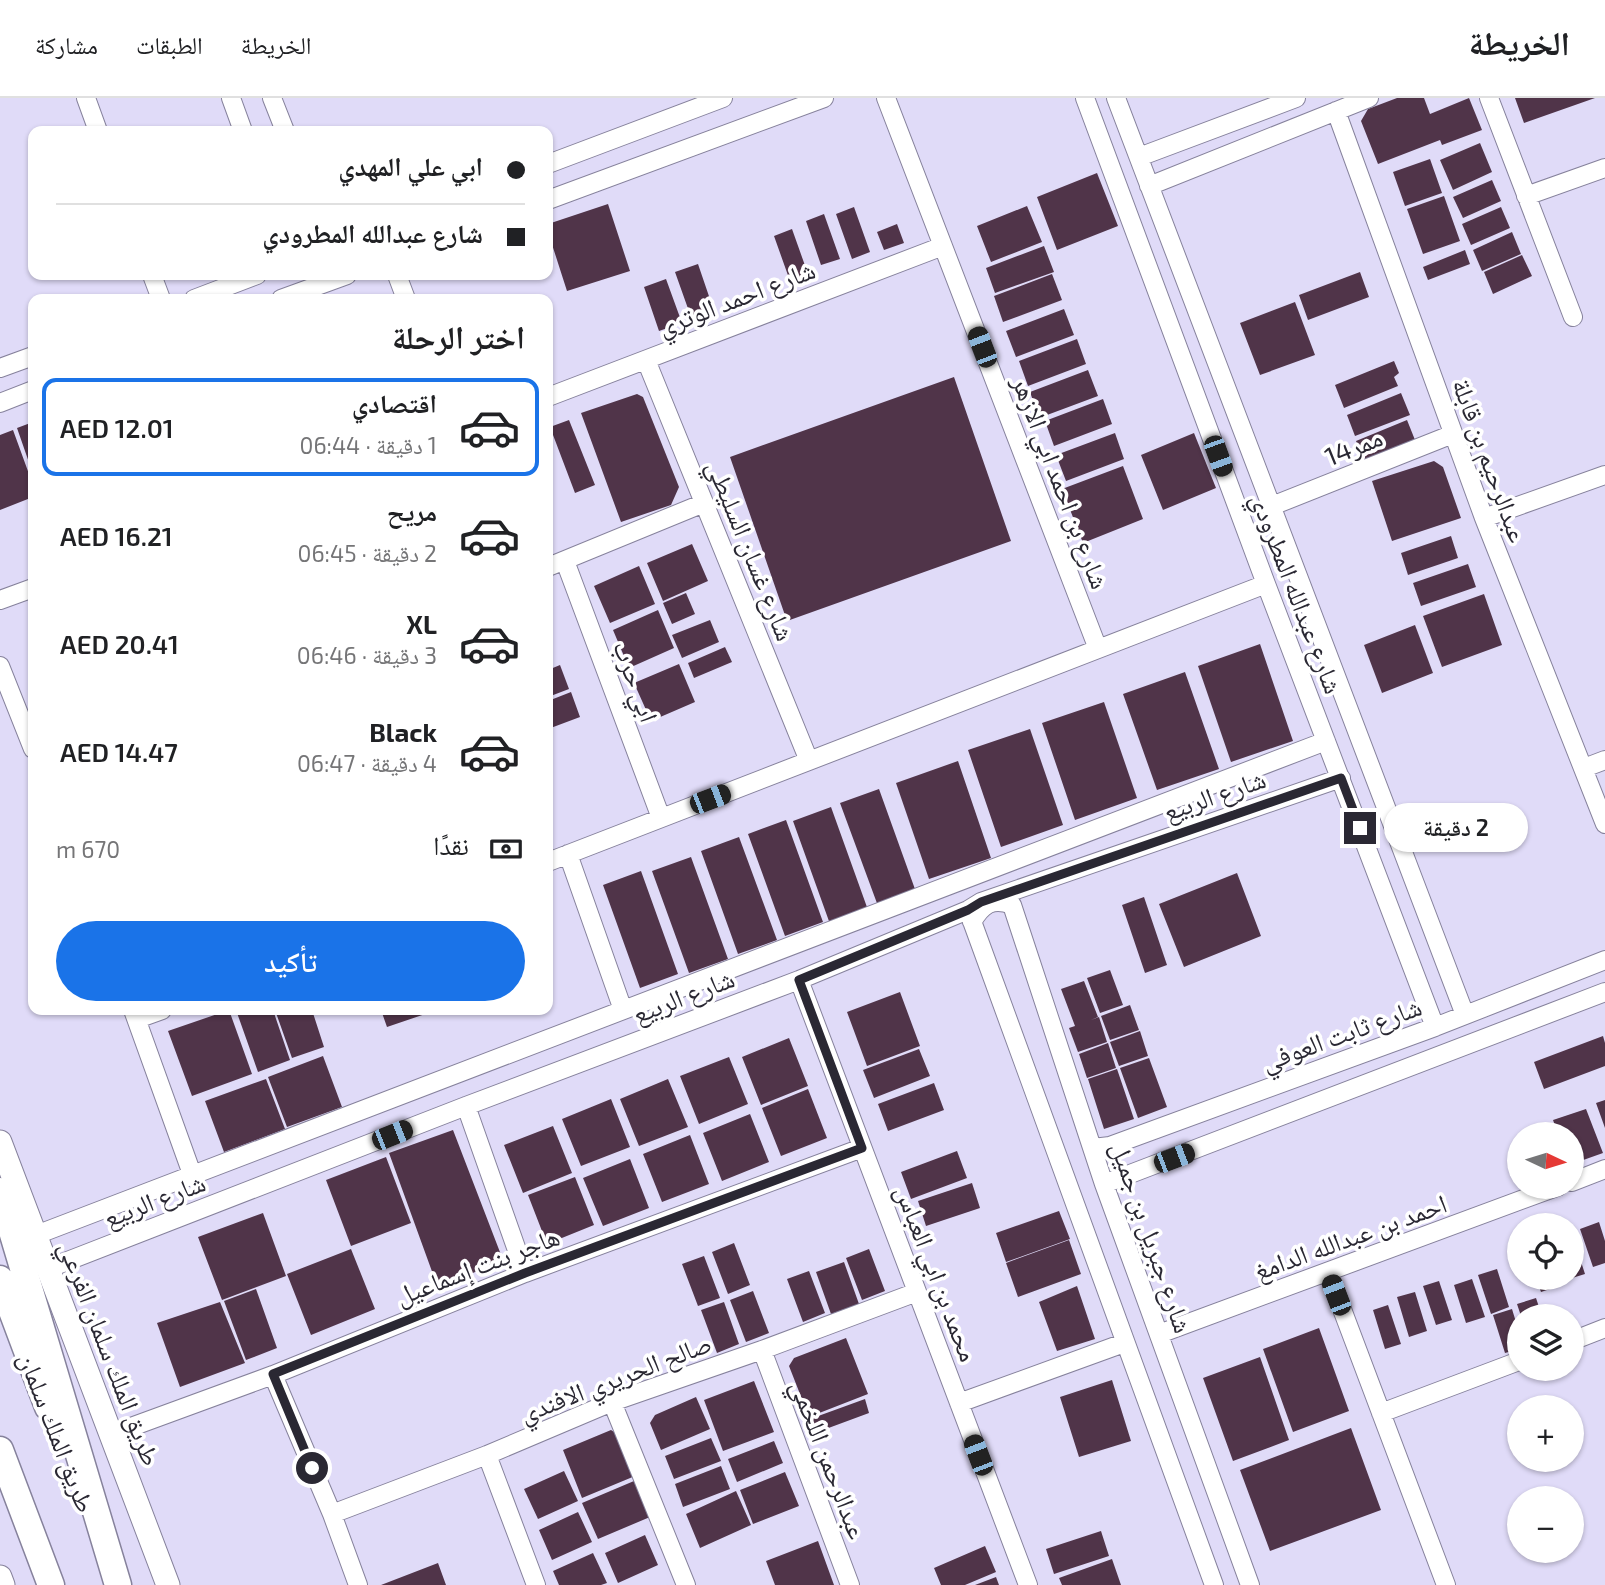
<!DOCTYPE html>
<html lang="ar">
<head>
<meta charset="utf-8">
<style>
  :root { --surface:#fff; --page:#f2f2f2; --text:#202124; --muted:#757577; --line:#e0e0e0; --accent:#1a73e8 }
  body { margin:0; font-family:"Exo 2","Noto Naskh Arabic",sans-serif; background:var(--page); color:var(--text); direction:rtl; height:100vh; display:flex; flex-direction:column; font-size:26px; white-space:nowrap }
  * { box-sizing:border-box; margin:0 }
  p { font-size:23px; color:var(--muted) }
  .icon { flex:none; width:38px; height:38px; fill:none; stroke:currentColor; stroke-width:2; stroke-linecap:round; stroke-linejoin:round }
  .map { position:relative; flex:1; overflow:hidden; direction:ltr }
  .drawer { position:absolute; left:28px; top:196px; width:525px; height:721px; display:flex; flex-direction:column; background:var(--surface); border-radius:14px; box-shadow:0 2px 5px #0004; direction:rtl }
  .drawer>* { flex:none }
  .guide { position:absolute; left:28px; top:28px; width:525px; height:154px; border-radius:14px; box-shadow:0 2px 5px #0004; direction:rtl; display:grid; align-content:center; height:154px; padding:0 28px; background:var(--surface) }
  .needle { width:46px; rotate:94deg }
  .fabs { position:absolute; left:1507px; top:1024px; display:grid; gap:14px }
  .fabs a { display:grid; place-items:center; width:77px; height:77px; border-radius:50%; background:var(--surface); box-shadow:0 2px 5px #0004; font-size:35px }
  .end { position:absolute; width:32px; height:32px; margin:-16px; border:9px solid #2a2833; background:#fff; box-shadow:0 0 0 4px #fff }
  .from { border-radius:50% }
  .bubble { position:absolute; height:49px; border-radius:24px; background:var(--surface); box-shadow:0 2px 5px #0004; font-size:23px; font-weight:600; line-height:49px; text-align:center; direction:rtl }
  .car { position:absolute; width:21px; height:42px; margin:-21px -10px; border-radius:9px; box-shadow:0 0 5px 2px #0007; background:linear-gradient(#222 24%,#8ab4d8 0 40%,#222 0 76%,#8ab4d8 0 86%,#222 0) }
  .guide b { display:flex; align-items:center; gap:24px; height:66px; font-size:26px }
  .guide b+b { border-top:2px solid var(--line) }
  .guide i { width:18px; height:18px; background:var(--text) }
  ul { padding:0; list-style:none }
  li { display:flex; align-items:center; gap:21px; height:98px; margin:0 14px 10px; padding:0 14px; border:4px solid transparent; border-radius:14px }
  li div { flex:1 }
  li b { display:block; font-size:26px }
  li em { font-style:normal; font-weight:600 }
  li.active { border-color:var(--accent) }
  li>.icon { width:63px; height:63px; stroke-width:1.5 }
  h2 { padding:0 28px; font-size:32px; line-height:84px }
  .pay { display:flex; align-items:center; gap:18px; height:77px; padding:0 28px; font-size:26px }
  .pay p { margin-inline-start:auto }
  .action { display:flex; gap:14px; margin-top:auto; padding:14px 28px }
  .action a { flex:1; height:80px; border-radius:42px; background:var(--accent); color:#fff; font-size:28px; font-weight:600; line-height:80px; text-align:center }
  header { display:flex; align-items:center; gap:42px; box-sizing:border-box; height:98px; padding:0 35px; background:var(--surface); border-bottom:2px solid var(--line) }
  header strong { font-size:33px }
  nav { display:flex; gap:38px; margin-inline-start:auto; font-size:24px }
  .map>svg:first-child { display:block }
</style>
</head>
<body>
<header>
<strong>الخريطة</strong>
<nav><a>الخريطة</a><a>الطبقات</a><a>مشاركة</a></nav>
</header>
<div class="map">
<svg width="1605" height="1487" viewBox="0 0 1605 1487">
  <rect width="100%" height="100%" fill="#e0dbf8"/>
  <!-- building -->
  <path fill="#503449" d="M 1397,0 L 1424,0 L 1430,16 L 1469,0 L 1482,32 L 1442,47 L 1440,42 L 1378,66 L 1361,23 L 1368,11 Z
    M 1515,0 L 1595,0 L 1524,25 Z
    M 1480,45 L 1492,74 L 1453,92 L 1440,62 Z
    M 1430,61 L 1442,95 L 1405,108 L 1393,74 Z
    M 1097,75 L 1118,128 L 1057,152 L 1037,99 Z
    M 1492,82 L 1501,103 L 1463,120 L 1453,99 Z
    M 1444,98 L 1460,143 L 1423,156 L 1407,111 Z
    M 608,106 L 630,173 L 567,193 L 548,134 L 548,126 Z
    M 1027,108 L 1042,144 L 991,164 L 977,128 Z
    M 854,109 L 870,154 L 852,161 L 836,116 Z
    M 1501,109 L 1510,130 L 1471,147 L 1462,126 Z
    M 824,116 L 840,161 L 821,167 L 806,123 Z
    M 897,126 L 904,145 L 884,152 L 877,134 Z
    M 792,131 L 808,176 L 790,183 L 774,138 Z
    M 1512,134 L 1521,156 L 1482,173 L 1473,152 Z
    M 1044,148 L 1054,174 L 995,195 L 986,170 Z
    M 1465,152 L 1470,166 L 1428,182 L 1423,169 Z
    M 1522,157 L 1532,178 L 1493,196 L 1484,174 Z
    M 698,166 L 713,210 L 691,219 L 675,174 Z
    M 1360,174 L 1369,199 L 1308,222 L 1299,197 Z
    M 1052,176 L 1062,202 L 1003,224 L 994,198 Z
    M 666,181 L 682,225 L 659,233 L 644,189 Z
    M 1295,204 L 1315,257 L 1260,277 L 1240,225 Z
    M 1064,211 L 1074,237 L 1016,259 L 1006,233 Z
    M 1077,241 L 1086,266 L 1028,288 L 1019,263 Z
    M 1394,263 L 1399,275 L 1394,279 L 1398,288 L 1344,310 L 1335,287 Z
    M 1088,272 L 1098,298 L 1039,320 L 1030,294 Z
    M 954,279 L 1011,443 L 787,523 L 730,359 Z
    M 1401,295 L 1410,317 L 1355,338 L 1347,317 Z
    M 637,296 L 643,299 L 679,389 L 671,407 L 621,424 L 581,315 Z
    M 1103,301 L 1112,326 L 1054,348 L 1045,323 Z
    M 569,322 L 595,387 L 575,395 L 550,329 Z
    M 1407,322 L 1417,347 L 1366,368 L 1356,343 Z
    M 33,324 L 33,376 L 17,330 Z
    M 13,332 L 33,387 L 33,399 L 0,412 L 0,337 Z
    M 1115,335 L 1124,361 L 1066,383 L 1056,357 Z
    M 1194,335 L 1216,390 L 1163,412 L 1141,357 Z
    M 1434,363 L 1443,369 L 1461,420 L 1392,443 L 1372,383 Z
    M 1123,368 L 1143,421 L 1083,445 L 1062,391 Z
    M 1451,438 L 1458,460 L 1408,477 L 1401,455 Z
    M 692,446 L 708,483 L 663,503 L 647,465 Z
    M 1468,466 L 1476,489 L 1421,508 L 1413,485 Z
    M 639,468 L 655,506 L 610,525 L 594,488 Z
    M 686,495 L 695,516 L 672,526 L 663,505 Z
    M 1484,496 L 1502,547 L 1442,569 L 1423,518 Z
    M 658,512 L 674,550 L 629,570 L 613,532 Z
    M 710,522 L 719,544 L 682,560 L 672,537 Z
    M 1415,527 L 1433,575 L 1382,595 L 1364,547 Z
    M 1260,546 L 1293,643 L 1231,664 L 1198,568 Z
    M 725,549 L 732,564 L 694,580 L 688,565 Z
    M 679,566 L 695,604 L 651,623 L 634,585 Z
    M 560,567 L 569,591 L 548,599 L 548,572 Z
    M 1185,574 L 1219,671 L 1157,692 L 1123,596 Z
    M 571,594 L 580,619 L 548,631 L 548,603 Z
    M 1104,604 L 1137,700 L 1075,722 L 1042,625 Z
    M 1030,631 L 1063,727 L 1001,749 L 968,652 Z
    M 958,663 L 991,760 L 929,781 L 896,685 Z
    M 879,691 L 916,794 L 878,808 L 840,705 Z
    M 831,709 L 868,812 L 830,826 L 793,723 Z
    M 786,722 L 823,824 L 785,838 L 748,736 Z
    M 739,739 L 777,842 L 738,856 L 701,753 Z
    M 691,759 L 728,861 L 689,875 L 652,773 Z
    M 641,773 L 678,876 L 640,890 L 603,787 Z
    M 1237,775 L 1261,838 L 1184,869 L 1159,806 Z
    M 1144,799 L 1167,867 L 1145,875 L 1122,807 Z
    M 1110,872 L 1123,907 L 1100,915 L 1087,880 Z
    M 1084,883 L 1098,919 L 1091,922 L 1099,919 L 1107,944 L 1078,954 L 1069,930 L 1075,928 L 1061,891 Z
    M 900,894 L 920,948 L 867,968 L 847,914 Z
    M 1130,907 L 1139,932 L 1110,942 L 1101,918 Z
    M 229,912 L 252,976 L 192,998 L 168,933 Z
    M 236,912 L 273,912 L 290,962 L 258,974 Z
    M 275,912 L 312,912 L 324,949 L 292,960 Z
    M 381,912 L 437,912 L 387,929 Z
    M 1140,933 L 1148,958 L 1119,968 L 1110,944 Z
    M 1603,938 L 1605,945 L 1605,968 L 1544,991 L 1534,964 Z
    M 789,940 L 808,988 L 761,1007 L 742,959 Z
    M 1108,945 L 1116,970 L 1087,980 L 1079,956 Z
    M 919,951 L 930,978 L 874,1000 L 863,972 Z
    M 323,958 L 342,1009 L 287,1029 L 268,979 Z
    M 729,959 L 748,1006 L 699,1026 L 680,978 Z
    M 1149,960 L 1167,1009 L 1138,1020 L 1120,970 Z
    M 1117,971 L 1134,1021 L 1104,1031 L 1088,981 Z
    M 266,981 L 285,1031 L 224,1054 L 205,1003 Z
    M 668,981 L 688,1029 L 639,1048 L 620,1001 Z
    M 934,985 L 944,1012 L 888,1033 L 878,1006 Z
    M 808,991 L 827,1040 L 781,1058 L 762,1010 Z
    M 611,1001 L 630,1049 L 581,1068 L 562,1021 Z
    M 1605,1002 L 1605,1030 L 1596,1005 Z
    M 1586,1011 L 1603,1055 L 1572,1066 L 1572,1036 L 1558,1036 L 1553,1022 Z
    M 750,1016 L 769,1064 L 722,1083 L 703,1035 Z
    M 553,1028 L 572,1075 L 523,1095 L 504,1047 Z
    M 453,1032 L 503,1162 L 438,1190 L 389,1055 Z
    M 690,1037 L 709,1086 L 662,1104 L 643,1056 Z
    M 957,1053 L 967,1080 L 911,1101 L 901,1074 Z
    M 386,1059 L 411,1125 L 351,1148 L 326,1082 Z
    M 630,1061 L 649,1110 L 603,1128 L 583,1080 Z
    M 575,1079 L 594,1127 L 547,1146 L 528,1097 Z
    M 972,1085 L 980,1110 L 926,1128 L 918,1103 Z
    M 1059,1113 L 1070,1141 L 1006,1164 L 996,1135 Z
    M 263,1115 L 286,1178 L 222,1202 L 198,1139 Z
    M 1599,1124 L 1605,1143 L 1605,1165 L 1593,1169 L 1580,1131 Z
    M 1572,1136 L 1585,1176 L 1572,1180 Z
    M 1069,1142 L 1081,1176 L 1018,1199 L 1006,1165 Z
    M 734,1145 L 750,1187 L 728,1196 L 712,1154 Z
    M 351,1151 L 375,1211 L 311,1237 L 287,1176 Z
    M 869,1151 L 885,1193 L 862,1202 L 846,1160 Z
    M 704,1158 L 720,1200 L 698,1208 L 682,1166 Z
    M 844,1164 L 859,1206 L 831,1216 L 816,1174 Z
    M 1497,1171 L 1509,1209 L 1491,1216 L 1478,1177 Z
    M 809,1173 L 825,1215 L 803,1224 L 787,1181 Z
    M 1536,1180 L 1556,1180 L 1559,1188 L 1541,1194 Z
    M 1472,1181 L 1485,1219 L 1466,1225 L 1454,1187 Z
    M 1439,1183 L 1452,1222 L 1436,1227 L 1423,1188 Z
    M 1077,1188 L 1095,1241 L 1057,1253 L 1039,1204 Z
    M 256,1191 L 277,1250 L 246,1262 L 224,1203 Z
    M 753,1193 L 769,1235 L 746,1244 L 730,1202 Z
    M 1415,1194 L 1427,1233 L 1409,1239 L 1397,1199 Z
    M 1536,1200 L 1542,1218 L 1521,1218 L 1517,1206 Z
    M 220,1204 L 245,1265 L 180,1289 L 157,1225 Z
    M 724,1204 L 739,1246 L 717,1255 L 701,1212 Z
    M 1388,1207 L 1401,1246 L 1385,1251 L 1373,1212 Z
    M 1512,1211 L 1519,1234 L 1519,1251 L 1505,1255 L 1493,1217 Z
    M 1319,1230 L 1349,1313 L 1293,1334 L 1263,1251 Z
    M 846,1240 L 868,1296 L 809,1319 L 789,1268 L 794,1260 Z
    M 1260,1259 L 1289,1342 L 1233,1363 L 1203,1280 Z
    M 1112,1282 L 1131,1343 L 1079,1359 L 1060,1299 Z
    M 754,1283 L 774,1334 L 723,1353 L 704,1302 Z
    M 696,1299 L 710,1331 L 661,1352 L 650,1325 L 655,1317 Z
    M 865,1301 L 869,1315 L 815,1335 L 810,1321 Z
    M 1351,1330 L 1381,1412 L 1270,1453 L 1240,1372 Z
    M 611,1332 L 617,1336 L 635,1378 L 582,1400 L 563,1352 Z
    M 711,1340 L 721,1363 L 674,1381 L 665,1358 Z
    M 774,1343 L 783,1365 L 737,1384 L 728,1361 Z
    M 721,1368 L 730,1391 L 683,1409 L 675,1386 Z
    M 564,1373 L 578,1403 L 538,1421 L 524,1391 Z
    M 785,1374 L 799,1408 L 753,1426 L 740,1392 Z
    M 634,1383 L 650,1419 L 598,1441 L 582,1405 Z
    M 736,1393 L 751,1427 L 700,1450 L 686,1416 Z
    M 578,1414 L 592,1444 L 552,1462 L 539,1432 Z
    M 1101,1433 L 1109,1458 L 1054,1476 L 1046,1451 Z
    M 645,1437 L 658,1467 L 618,1485 L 605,1455 Z
    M 818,1443 L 834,1487 L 775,1487 L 766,1463 Z
    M 985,1448 L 996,1474 L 965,1487 L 941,1487 L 934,1470 Z
    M 593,1455 L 607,1485 L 601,1487 L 559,1487 L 553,1473 Z
    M 1112,1461 L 1121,1487 L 1062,1487 L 1059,1480 Z
    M 438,1465 L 446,1487 L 381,1487 Z
    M 996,1479 L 999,1487 L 975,1487 Z"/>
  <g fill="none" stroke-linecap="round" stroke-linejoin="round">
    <!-- minor casing -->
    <g stroke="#86829c" stroke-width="20">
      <path id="minor" d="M 86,0 L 98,33
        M 231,0 L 243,33
        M 272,0 L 285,33
        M 886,0 L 1098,551
        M 1085,0 L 1266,486 L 1435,929
        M 1116,0 L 1465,917
        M 1489,0 L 1573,219
        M 1336,13 L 1484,420 L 1605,726
        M 1139,59 L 1296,0
        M 548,66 L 723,0
        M 1149,88 L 1369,0
        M 1526,98 L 1605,70
        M 548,102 L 824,0
        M 152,177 L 161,201
        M 397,177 L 406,201
        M 194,201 L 257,177
        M 281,201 L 347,177
        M 646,262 L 809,663
        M 0,270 L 33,258
        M 548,299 L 943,148
        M 0,305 L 33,292
        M 1272,408 L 1453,336
        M 1484,420 L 1605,377
        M 565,463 L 661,720
        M 548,469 L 704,405
        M 0,502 L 33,490
        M 0,568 L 33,651
        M 1584,670 L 1605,662
        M 568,756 L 623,912
        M 548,764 L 1266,486
        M 969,815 L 1214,1487
        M 972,824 C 982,807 992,799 1012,807 L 1104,1086 L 1250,1487
        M 799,882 L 1028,1487
        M 133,912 L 192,1076
        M 137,921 L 162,912
        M 466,1008 L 525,1175
        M 1093,1050 L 1110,1048 L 1435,929 L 1605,862
        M 1572,1084 L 1605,1071
        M 1104,1086 L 1605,894
        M 36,1137 L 1326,643
        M 47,1171 L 466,1008 L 799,882 L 968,812 L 981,804 L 1341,680
        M 1328,1174 L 1446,1487
        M 1159,1236 L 1559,1088
        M 1572,1243 L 1605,1230
        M 762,1252 L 850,1487
        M 273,1277 L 332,1416 L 358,1487
        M 612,1304 L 686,1487
        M 959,1305 L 1124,1245
        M 1381,1315 L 1519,1263
        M 112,1336 L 273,1277 L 525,1175 L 862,1050
        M 487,1357 L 536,1487
        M 332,1416 L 487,1357 L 612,1304 L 762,1252 L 917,1194"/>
    </g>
    <!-- major casing -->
    <g stroke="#86829c" stroke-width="25">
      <path id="major" d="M 0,1044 L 168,1487
        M 0,1479 L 3,1487"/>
    </g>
    <!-- highway casing -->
    <g stroke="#86829c" stroke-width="29">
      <path id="highway" d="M 0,1093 L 118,1487
        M 0,1181 L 48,1309
        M 0,1352 L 51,1487"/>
    </g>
    <!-- minor -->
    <use href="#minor" stroke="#fff" stroke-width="18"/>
    <!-- major -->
    <use href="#major" stroke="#fff" stroke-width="23"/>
    <!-- highway -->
    <use href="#highway" stroke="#fff" stroke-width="26"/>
  </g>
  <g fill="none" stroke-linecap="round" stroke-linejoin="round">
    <!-- route -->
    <path stroke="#2a2833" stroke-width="9" d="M 312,1370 L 273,1276 L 525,1175 L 862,1050 L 799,882 L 968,812 L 981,804 L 1341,680 L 1360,730"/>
  </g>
  <g text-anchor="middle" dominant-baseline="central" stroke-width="7" stroke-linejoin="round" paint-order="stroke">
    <!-- street labels -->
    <g font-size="26" fill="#2a2833" stroke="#fff">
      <text transform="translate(736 199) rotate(-21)">شارع احمد الوتري</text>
      <text transform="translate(1353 348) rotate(-22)">ممر14</text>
      <text transform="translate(1491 362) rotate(70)">عبدالرحيم بن قابلة</text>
      <text transform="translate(1062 384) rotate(69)">شارع بن احمد ابي الازهر</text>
      <text transform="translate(752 452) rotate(68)">شارع غسان السليطي</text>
      <text transform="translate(1298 495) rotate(69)">شارع عبدالله المطرودي</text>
      <text transform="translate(637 583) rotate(70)">ابي حرب</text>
      <text transform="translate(1214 696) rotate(-19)">شارع الربيع</text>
      <text transform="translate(683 897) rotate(-21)">شارع الربيع</text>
      <text transform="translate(1341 935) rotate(-20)">شارع ثابت العوفي</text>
      <text transform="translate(154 1101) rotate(-21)">شارع الربيع</text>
      <text transform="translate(1350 1138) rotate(-20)">احمد بن عبدالله الدامغ</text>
      <text transform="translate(1153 1139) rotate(71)">شارع جبريل بن جميل</text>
      <text transform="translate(477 1167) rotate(-21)">هاجر بنت إسماعيل</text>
      <text transform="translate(938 1175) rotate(69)">محمد بن ابي العباس</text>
      <text transform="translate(111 1255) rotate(69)">طريق الملك سلمان الفرعي</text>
      <text transform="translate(615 1279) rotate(-21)">صالح الحريري الافندي</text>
      <text transform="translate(58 1334) rotate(69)">طريق الملك سلمان</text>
      <text transform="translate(830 1361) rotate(69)">عبدالرحمن اللخمي</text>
    </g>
  </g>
</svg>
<div class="fabs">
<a><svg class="needle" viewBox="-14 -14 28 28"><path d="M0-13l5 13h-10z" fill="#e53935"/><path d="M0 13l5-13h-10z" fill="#757577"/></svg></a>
<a><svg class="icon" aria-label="locate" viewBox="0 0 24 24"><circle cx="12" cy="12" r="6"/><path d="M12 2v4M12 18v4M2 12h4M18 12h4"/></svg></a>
<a><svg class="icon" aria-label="layers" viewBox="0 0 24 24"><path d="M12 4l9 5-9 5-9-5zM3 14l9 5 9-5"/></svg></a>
<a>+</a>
<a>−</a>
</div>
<i class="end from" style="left:312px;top:1370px"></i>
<i class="end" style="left:1360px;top:730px"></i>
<div class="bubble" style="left:1384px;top:705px;width:144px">2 دقيقة</div>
<i class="car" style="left:982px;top:249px;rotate:339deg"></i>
<i class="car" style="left:1218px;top:358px;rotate:160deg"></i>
<i class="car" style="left:710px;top:701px;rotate:69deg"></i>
<i class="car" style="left:392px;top:1037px;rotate:68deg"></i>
<i class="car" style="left:1174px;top:1060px;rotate:69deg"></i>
<i class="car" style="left:1336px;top:1197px;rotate:339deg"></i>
<i class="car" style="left:978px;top:1357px;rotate:339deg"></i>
<div class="guide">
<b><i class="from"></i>ابي علي المهدي</b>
<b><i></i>شارع عبدالله المطرودي</b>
</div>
<section class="drawer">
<h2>اختر الرحلة</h2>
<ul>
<li class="active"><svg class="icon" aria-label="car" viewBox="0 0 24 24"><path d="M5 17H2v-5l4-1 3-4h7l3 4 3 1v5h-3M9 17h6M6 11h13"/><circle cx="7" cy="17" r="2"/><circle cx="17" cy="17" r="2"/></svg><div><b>اقتصادي</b><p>1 دقيقة · 06:44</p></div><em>AED 12.01</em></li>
<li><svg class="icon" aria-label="car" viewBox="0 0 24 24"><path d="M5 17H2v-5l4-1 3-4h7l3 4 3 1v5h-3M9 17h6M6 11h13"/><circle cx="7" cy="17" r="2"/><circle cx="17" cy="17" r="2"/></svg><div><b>مريح</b><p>2 دقيقة · 06:45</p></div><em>AED 16.21</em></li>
<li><svg class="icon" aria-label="car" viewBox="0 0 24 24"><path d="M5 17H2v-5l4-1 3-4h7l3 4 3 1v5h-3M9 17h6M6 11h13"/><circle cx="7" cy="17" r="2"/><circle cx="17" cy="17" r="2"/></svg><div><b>XL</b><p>3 دقيقة · 06:46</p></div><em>AED 20.41</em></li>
<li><svg class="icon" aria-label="car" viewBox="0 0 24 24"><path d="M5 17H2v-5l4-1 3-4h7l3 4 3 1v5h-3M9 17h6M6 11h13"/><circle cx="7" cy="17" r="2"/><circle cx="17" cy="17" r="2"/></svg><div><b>Black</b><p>4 دقيقة · 06:47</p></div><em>AED 14.47</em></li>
</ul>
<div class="pay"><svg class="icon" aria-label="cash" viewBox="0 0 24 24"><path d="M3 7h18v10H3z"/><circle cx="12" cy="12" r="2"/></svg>نقدًا<p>670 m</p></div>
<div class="action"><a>تأكيد</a></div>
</section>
</div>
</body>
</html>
